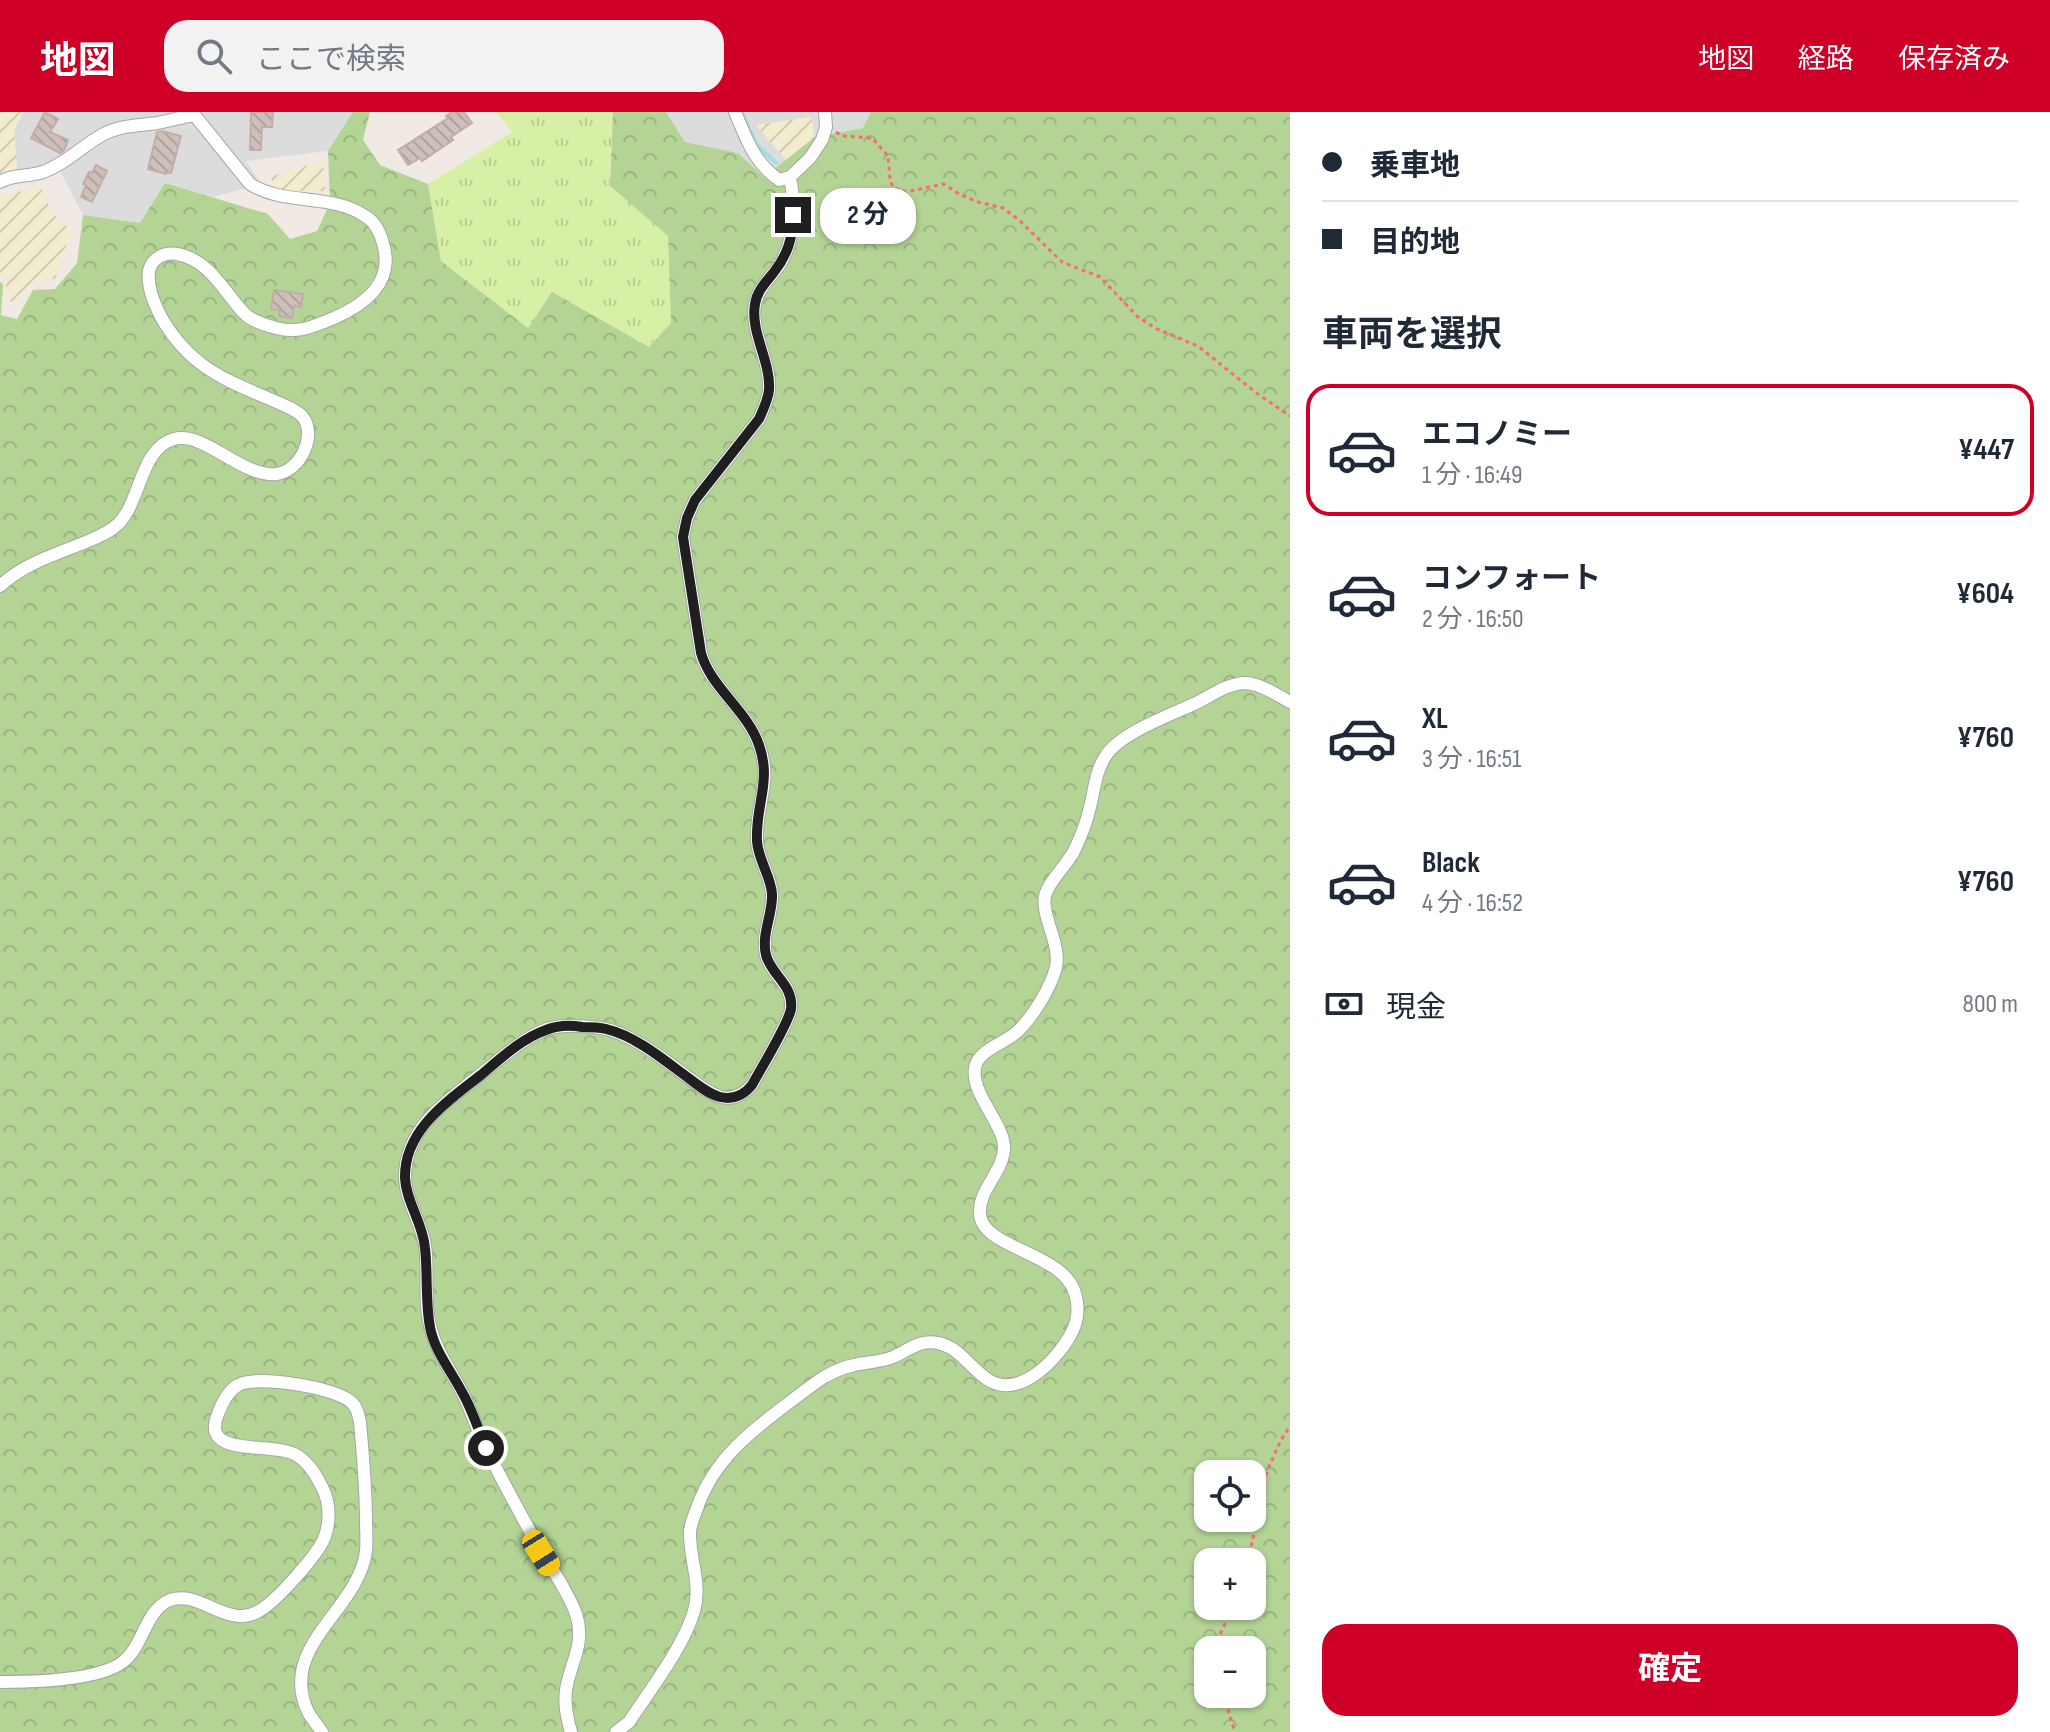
<!DOCTYPE html>
<html lang="ja">
<head>
<meta charset="utf-8">
<style>
  :root { --surface:#fff; --page:#f2f2f3; --text:#1f2937; --muted:#747a83; --line:#e0e1e3; --accent:#ce0027 }
  body { margin:0; font-family:"Sofia Sans Condensed","Noto Sans JP",sans-serif; background:var(--page); color:var(--text); height:100vh; display:flex; flex-direction:column; font-size:30px; white-space:nowrap }
  * { box-sizing:border-box; margin:0 }
  p { font-size:26px; color:var(--muted) }
  .icon { flex:none; width:44px; height:44px; fill:none; stroke:currentColor; stroke-width:2; stroke-linecap:round; stroke-linejoin:round }
  .map { position:relative; flex:1; overflow:hidden }
  .sheet { display:flex; flex-direction:column; background:var(--surface); width:760px }
  .sheet>* { flex:none }
  .guide { display:grid; align-content:center; height:176px; padding:0 32px; background:var(--surface) }
  .buttons { position:absolute; left:1194px; top:1348px; display:grid; gap:16px }
  .buttons a { display:grid; place-items:center; width:72px; height:72px; border-radius:16px; background:var(--surface); box-shadow:0 2px 6px #0004; font-size:40px }
  .end { position:absolute; width:36px; height:36px; margin:-18px; border:10px solid #1f1f1f; background:#fff; box-shadow:0 0 0 4px #fff }
  .from { border-radius:50% }
  .bubble { position:absolute; height:56px; border-radius:24px; background:var(--surface); box-shadow:0 2px 6px #0004; font-size:26px; font-weight:700; line-height:56px; text-align:center }
  .car { position:absolute; width:24px; height:48px; margin:-24px -12px; border-radius:10px; box-shadow:0 0 6px 2px #0007; background:linear-gradient(#f5c518 24%,#345 0 40%,#f5c518 0 76%,#345 0 86%,#f5c518 0) }
  .guide b { display:flex; align-items:center; gap:28px; height:76px; font-size:30px }
  .guide b+b { border-top:2px solid var(--line) }
  .guide i { width:20px; height:20px; background:var(--text) }
  ul { padding:0; list-style:none }
  li { display:flex; align-items:center; gap:24px; height:132px; margin:0 16px 12px; padding:0 16px; border:4px solid transparent; border-radius:24px }
  li div { flex:1 }
  li b { display:block; font-size:30px }
  li em { font-style:normal; font-weight:700 }
  li.current { border-color:var(--accent) }
  li>.icon { width:72px; height:72px; stroke-width:1.5 }
  h2 { padding:0 32px; font-size:36px; line-height:96px }
  .pay { display:flex; align-items:center; gap:20px; height:88px; padding:0 32px; font-size:30px }
  .pay p { margin-inline-start:auto }
  .button { display:flex; gap:16px; margin-top:auto; padding:16px 32px }
  .button a { flex:1; height:92px; border-radius:24px; background:var(--accent); color:#fff; font-size:32px; font-weight:700; line-height:92px; text-align:center }
  header { display:flex; align-items:center; gap:48px; box-sizing:border-box; height:112px; padding:0 40px; background:var(--accent); color:#fff }
  header strong { font-size:38px }
  nav { display:flex; gap:44px; margin-inline-start:auto; font-size:28px }
  .search { width:560px; height:72px; background:var(--page); display:flex; align-items:center; gap:20px; box-sizing:border-box; padding:0 28px; border-radius:24px; color:var(--muted); font-size:30px }
  main { display:flex; flex:1; min-height:0 }
  .map>svg:first-child { display:block }
</style>
</head>
<body>
<header>
<strong>地図</strong>
<div class="search"><svg class="icon" aria-label="search" viewBox="0 0 24 24"><circle cx="10" cy="10" r="6"/><path d="M15 15l6 6"/></svg>ここで検索</div>
<nav><a>地図</a><a>経路</a><a>保存済み</a></nav>
</header>
<main>
<div class="map">
<svg width="1290" height="1620" viewBox="0 0 1290 1620">
  <defs>
    <pattern id="farmland-furrows" width="10" height="10" patternUnits="userSpaceOnUse" patternTransform="scale(2)"><rect width="10" height="10" fill="#f1edce"/><path d="M-1 1l2-2M0 10L10 0M9 11l2-2" fill="none" stroke="#cecbb0"/></pattern>
    <pattern id="grass-tufts" width="24" height="20" patternUnits="userSpaceOnUse" patternTransform="scale(2)"><rect width="24" height="20" fill="#d8f0a5"/><path d="M3 7l-1-3M5 7V3M7 7l1-3M15 17l-1-3M17 17v-4M19 17l1-3" fill="none" stroke="#b9cd8e"/></pattern>
    <pattern id="forest-crowns" width="20" height="18" patternUnits="userSpaceOnUse" patternTransform="scale(2)"><rect width="20" height="18" fill="#b3d495"/><path d="M2 6a3 3 0 1 1 6 0M12 15a3 3 0 1 1 6 0" fill="none" stroke="#9ab680"/></pattern>
    <pattern id="building-back-hatch" width="6" height="6" patternUnits="userSpaceOnUse" patternTransform="scale(2)"><rect width="6" height="6" fill="#cdbfba"/><path d="M-1 5l2 2M0 0l6 6M5-1l2 2" fill="none" stroke="#b0a49f"/></pattern>
  </defs>
  <rect width="100%" height="100%" fill="#f1eae4"/>
  <!-- residential -->
  <path fill="#dddcdc" d="M 23,0 L 353,0 L 328,39 L 246,49 L 261,72 L 213,85 L 165,71 L 140,111 L 83,103 L 60,59 L 17,58 L 14,19 Z
    M 666,0 L 871,0 L 863,16 L 815,25 L 763,66 L 738,41 L 685,30 Z"/>
  <!-- farmland -->
  <path fill="url(#farmland-furrows)" d="M 0,0 L 23,0 L 14,19 L 17,58 L 0,67 Z
    M 811,5 L 815,25 L 786,48 L 756,13 Z
    M 323,49 L 325,79 L 279,79 L 270,65 Z
    M 40,74 L 52,101 L 71,119 L 55,167 L 36,167 L 16,190 L 6,189 L 6,166 L 0,163 L 0,85 Z"/>
  <!-- grass -->
  <path fill="url(#grass-tufts)" d="M 496,0 L 613,0 L 610,74 L 668,124 L 671,211 L 649,235 L 552,181 L 528,216 L 441,149 L 428,72 L 512,20 Z"/>
  <!-- forest -->
  <path fill="url(#forest-crowns)" fill-rule="evenodd" d="M 353,0 L 370,0 L 363,28 L 380,53 L 428,72 L 441,149 L 528,216 L 552,180 L 649,235 L 671,211 L 668,124 L 610,74 L 613,0 L 666,0 L 685,30 L 738,41 L 764,65 L 815,25 L 863,16 L 871,0 L 1290,0 L 1290,1620 L 0,1620 L 0,170 L 3,172 L 1,203 L 17,207 L 33,178 L 55,177 L 77,151 L 83,103 L 140,111 L 165,71 L 268,102 L 290,127 L 317,119 L 330,91 L 328,39 ZM 1208,1362 L 1252,1362 L 1252,1406 L 1208,1406 ZM 1208,1450 L 1252,1450 L 1252,1494 L 1208,1494 ZM 1208,1538 L 1252,1538 L 1252,1582 L 1208,1582 Z"/>
  <g fill="none" stroke-linecap="round" stroke-linejoin="round">
    <!-- stream -->
    <path stroke="#a0e0e3" stroke-width="4" d="M 742,0 L 756,32 L 776,51"/>
  </g>
  <!-- building -->
  <path fill="url(#building-back-hatch)" stroke="#c4ada5" stroke-width="2" d="M 45,0 L 58,7 L 50,20 L 68,28 L 64,38 L 60,41 L 31,26 Z
    M 251,0 L 273,0 L 272,15 L 262,15 L 261,38 L 250,38 Z
    M 452,0 L 464,0 L 472,11 L 451,25 L 453,28 L 422,49 L 420,46 L 408,53 L 398,38 L 448,6 L 446,4 Z
    M 162,19 L 181,24 L 171,61 L 166,60 L 166,62 L 148,57 L 157,20 Z
    M 96,53 L 107,59 L 92,90 L 81,85 L 86,73 L 83,72 L 89,60 L 92,61 Z
    M 274,178 L 303,182 L 301,195 L 294,194 L 292,206 L 279,204 L 280,198 L 271,197 Z"/>
  <g fill="none" stroke-linecap="round" stroke-linejoin="round">
    <!-- street casing -->
    <g stroke="#a6a6a6" stroke-width="14">
      <path id="street" d="M 735,0 C 747,28 753,49 779,68 L 790,65 L 810,46 L 822,28 L 826,15 L 825,0
        M 0,70 C 13,62 28,65 43,60 C 65,52 81,35 102,23 C 120,13 137,14 157,11 C 169,9 181,5 194,3
        M 0,474 C 22,453 53,443 81,432 C 94,426 108,422 118,412 C 141,390 140,336 174,327 C 205,319 242,366 277,362 C 300,359 318,323 302,304 C 299,301 295,299 292,297 C 237,271 194,263 161,205 C 154,191 147,175 149,159 C 152,146 164,140 177,142 C 210,148 223,179 244,201 C 251,209 266,213 276,216 C 299,222 314,214 334,206 C 368,191 396,168 382,128 C 379,118 374,109 365,104 C 331,81 285,94 250,72 L 192,0
        M 0,1570 C 31,1570 100,1569 124,1549 C 144,1533 145,1498 170,1488 C 192,1480 213,1500 233,1503 C 241,1505 250,1504 257,1500 C 274,1492 319,1442 325,1424 C 330,1410 330,1391 323,1377 C 317,1365 310,1352 298,1344 C 275,1328 199,1348 218,1302 C 222,1291 228,1279 238,1273 C 257,1263 333,1275 350,1289 C 357,1294 358,1302 360,1310 C 363,1343 366,1376 366,1409 C 366,1419 367,1429 366,1439 C 359,1498 277,1534 308,1600 C 312,1607 317,1613 322,1620
        M 571,1620 C 567,1606 564,1593 566,1578 C 570,1551 586,1532 576,1502 C 566,1474 546,1450 532,1423 C 517,1395 501,1367 487,1338 C 478,1320 472,1300 463,1282 C 452,1260 437,1241 431,1217 C 423,1190 429,1161 425,1133 C 421,1109 405,1088 405,1064 C 405,1044 414,1024 427,1009 C 441,992 460,979 477,965 C 499,949 520,927 547,917 C 564,912 583,914 601,916 C 629,920 662,946 685,963 C 696,971 707,981 721,985 C 734,988 744,982 752,973 C 761,956 788,913 791,897 C 794,873 771,863 766,843 C 761,822 773,803 772,782 C 771,764 758,748 757,729 C 755,693 773,670 759,633 C 747,598 711,576 701,541 L 683,425 L 687,406 L 695,388 L 759,307 C 763,298 768,288 769,278 C 771,249 750,221 755,192 C 758,177 769,167 778,155 C 796,129 796,97 790,65
        M 616,1620 L 629,1610 C 650,1578 684,1534 694,1499 C 702,1472 689,1446 690,1419 C 691,1411 694,1404 697,1396 C 714,1347 751,1319 791,1289 C 802,1281 813,1272 824,1265 C 833,1260 844,1255 854,1253 C 867,1250 881,1250 893,1245 C 909,1238 920,1227 938,1231 C 960,1235 971,1258 990,1269 C 1021,1286 1059,1246 1072,1220 C 1078,1208 1079,1194 1075,1181 C 1063,1140 982,1137 980,1102 C 978,1077 1005,1059 1004,1034 C 1002,1008 967,978 976,952 C 982,936 1008,930 1019,918 C 1034,903 1051,875 1056,855 C 1061,832 1041,804 1045,784 C 1048,770 1068,752 1075,737 C 1081,724 1086,712 1089,699 C 1094,681 1095,660 1105,645 C 1118,622 1170,603 1194,592 C 1211,584 1227,571 1246,571 C 1261,572 1277,583 1290,590"/>
    </g>
    <!-- path -->
    <path stroke="#ff6774" stroke-width="3" stroke-dasharray="4 4" stroke-linecap="butt" d="M 836,20 L 842,24 L 872,26 L 888,44 L 890,66 L 893,76 L 906,80 L 944,72 L 959,82 L 978,90 L 1003,96 L 1019,108 L 1062,150 L 1100,165 L 1138,205 L 1157,217 L 1198,234 L 1255,280 L 1290,304
      M 1248,1450 L 1267,1359 L 1280,1330 L 1290,1314
      M 1218,1538 L 1221,1520 L 1234,1494
      M 1223,1582 L 1235,1620"/>
    <!-- street -->
    <use href="#street" stroke="#fff" stroke-width="12"/>
  </g>
  <g fill="none" stroke-linecap="round" stroke-linejoin="round">
    <!-- route -->
    <path stroke="#1f1f1f" stroke-width="10" d="M 486,1336 C 478,1317 472,1297 462,1280 C 451,1259 434,1238 430,1215 C 425,1188 428,1162 425,1136 C 423,1111 406,1090 405,1066 C 404,1018 448,989 481,963 C 501,946 521,927 546,918 C 556,914 570,913 582,915 C 589,915 598,915 606,917 C 632,923 658,943 679,959 C 692,968 705,981 720,985 C 733,988 744,983 752,973 C 761,956 788,913 791,897 C 794,873 771,863 766,843 C 761,822 773,802 772,782 C 771,764 758,748 757,729 C 755,694 772,669 759,633 C 747,598 711,576 701,541 L 683,425 L 687,406 L 695,388 L 759,307 C 763,298 768,288 769,278 C 771,249 750,221 755,192 C 757,179 766,170 774,160 C 788,142 793,125 793,103"/>
  </g>
</svg>
<div class="buttons">
<a><svg class="icon" aria-label="locate" viewBox="0 0 24 24"><circle cx="12" cy="12" r="6"/><path d="M12 2v4M12 18v4M2 12h4M18 12h4"/></svg></a>
<a>+</a>
<a>−</a>
</div>
<i class="end from" style="left:486px;top:1336px"></i>
<i class="end" style="left:793px;top:103px"></i>
<div class="bubble" style="left:820px;top:76px;width:96px">2 分</div>
<i class="car" style="left:541px;top:1441px;rotate:148deg"></i>
</div>
<section class="sheet">
<div class="guide">
<b><i class="from"></i>乗車地</b>
<b><i></i>目的地</b>
</div>
<h2>車両を選択</h2>
<ul>
<li class="current"><svg class="icon" aria-label="car" viewBox="0 0 24 24"><path d="M5 17H2v-5l4-1 3-4h7l3 4 3 1v5h-3M9 17h6M6 11h13"/><circle cx="7" cy="17" r="2"/><circle cx="17" cy="17" r="2"/></svg><div><b>エコノミー</b><p>1 分 · 16:49</p></div><em>¥447</em></li>
<li><svg class="icon" aria-label="car" viewBox="0 0 24 24"><path d="M5 17H2v-5l4-1 3-4h7l3 4 3 1v5h-3M9 17h6M6 11h13"/><circle cx="7" cy="17" r="2"/><circle cx="17" cy="17" r="2"/></svg><div><b>コンフォート</b><p>2 分 · 16:50</p></div><em>¥604</em></li>
<li><svg class="icon" aria-label="car" viewBox="0 0 24 24"><path d="M5 17H2v-5l4-1 3-4h7l3 4 3 1v5h-3M9 17h6M6 11h13"/><circle cx="7" cy="17" r="2"/><circle cx="17" cy="17" r="2"/></svg><div><b>XL</b><p>3 分 · 16:51</p></div><em>¥760</em></li>
<li><svg class="icon" aria-label="car" viewBox="0 0 24 24"><path d="M5 17H2v-5l4-1 3-4h7l3 4 3 1v5h-3M9 17h6M6 11h13"/><circle cx="7" cy="17" r="2"/><circle cx="17" cy="17" r="2"/></svg><div><b>Black</b><p>4 分 · 16:52</p></div><em>¥760</em></li>
</ul>
<div class="pay"><svg class="icon" aria-label="cash" viewBox="0 0 24 24"><path d="M3 7h18v10H3z"/><circle cx="12" cy="12" r="2"/></svg>現金<p>800 m</p></div>
<div class="button"><a>確定</a></div>
</section>
</main>
</body>
</html>
